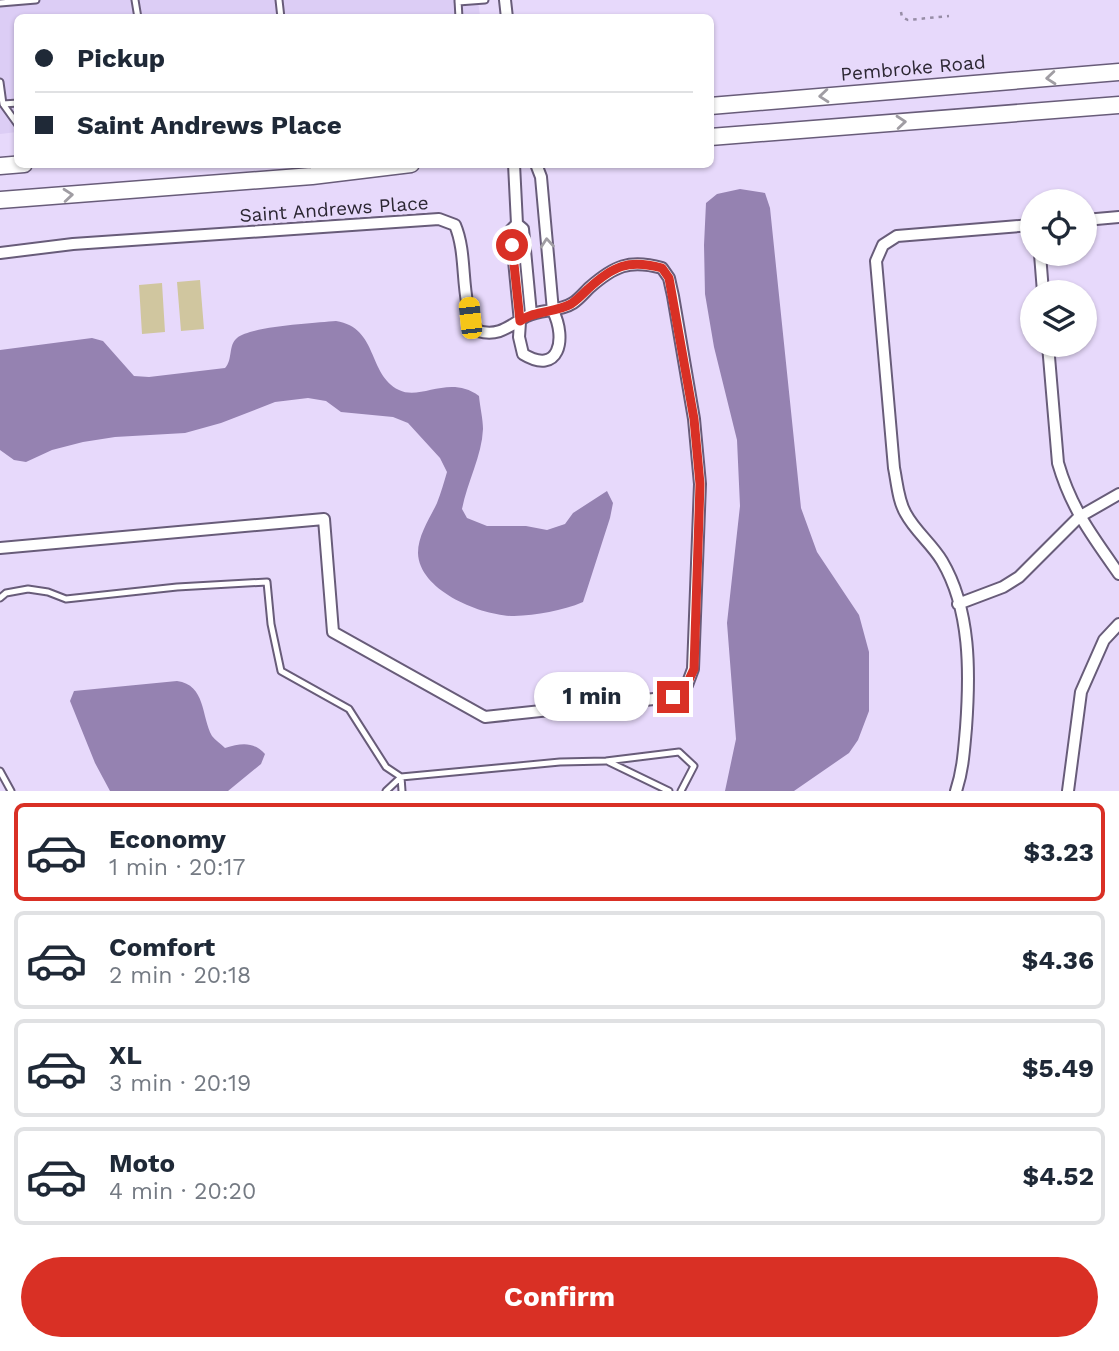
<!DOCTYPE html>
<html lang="en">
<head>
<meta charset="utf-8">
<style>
  :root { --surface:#fff; --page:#f2f2f3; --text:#1f2937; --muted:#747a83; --line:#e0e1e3; --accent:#d93025 }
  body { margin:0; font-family:"Work Sans",sans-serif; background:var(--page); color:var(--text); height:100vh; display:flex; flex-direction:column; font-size:26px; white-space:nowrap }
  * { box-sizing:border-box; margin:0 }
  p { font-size:23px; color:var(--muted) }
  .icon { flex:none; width:38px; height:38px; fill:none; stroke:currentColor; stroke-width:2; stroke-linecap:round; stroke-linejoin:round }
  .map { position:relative; height:791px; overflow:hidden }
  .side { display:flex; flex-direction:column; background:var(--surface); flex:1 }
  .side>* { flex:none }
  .top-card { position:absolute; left:14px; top:14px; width:700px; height:154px; border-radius:10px; box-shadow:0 2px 5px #0004; display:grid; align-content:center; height:154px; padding:0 21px; background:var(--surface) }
  .buttons { position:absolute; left:1020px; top:189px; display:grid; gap:14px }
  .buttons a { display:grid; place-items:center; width:77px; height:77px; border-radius:50%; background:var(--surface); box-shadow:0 2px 5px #0004; font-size:35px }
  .end { position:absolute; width:32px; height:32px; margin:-16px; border:9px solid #d93025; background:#fff; box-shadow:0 0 0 4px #fff }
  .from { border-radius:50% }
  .bubble { position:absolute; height:49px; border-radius:24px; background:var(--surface); box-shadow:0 2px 5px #0004; font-size:23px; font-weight:700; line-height:49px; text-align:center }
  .car { position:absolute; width:21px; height:42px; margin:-21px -10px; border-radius:9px; box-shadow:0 0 5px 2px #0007; background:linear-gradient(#f5c518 24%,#345 0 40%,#f5c518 0 76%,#345 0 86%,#f5c518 0) }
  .top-card b { display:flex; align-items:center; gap:24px; height:66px; font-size:26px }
  .top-card b+b { border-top:2px solid var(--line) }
  .top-card i { width:18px; height:18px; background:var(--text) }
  ul { padding:12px 0 0; list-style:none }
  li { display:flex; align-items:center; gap:21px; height:98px; margin:0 14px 10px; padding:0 7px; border:4px solid var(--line); border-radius:10px }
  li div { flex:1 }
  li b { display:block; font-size:26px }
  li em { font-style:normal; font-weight:700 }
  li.selected { border-color:var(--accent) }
  li>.icon { width:63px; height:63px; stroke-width:1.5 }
  .button { display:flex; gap:14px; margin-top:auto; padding:14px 21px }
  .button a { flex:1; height:80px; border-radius:42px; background:var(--accent); color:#fff; font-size:28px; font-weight:700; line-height:80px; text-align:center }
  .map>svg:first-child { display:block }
</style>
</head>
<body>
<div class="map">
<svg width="1119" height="791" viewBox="0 0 1119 791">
  <rect width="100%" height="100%" fill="#e7d9fb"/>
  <!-- built -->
  <path fill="#dccdf5" d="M 0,0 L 478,0 L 480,17 L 18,18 L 17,132 L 0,134 Z"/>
  <!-- green -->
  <path fill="#d0c69f" d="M 200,280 L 204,329 L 181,331 L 177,282 Z
    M 162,283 L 165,332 L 142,334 L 139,285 Z"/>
  <!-- water -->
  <path fill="#9582b1" d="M 740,189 L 765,193 L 770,208 L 801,508 L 817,552 L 859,615 L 869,652 L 869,711 L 858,740 L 849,753 L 794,791 L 725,791 L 736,739 L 727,623 L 740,506 L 737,440 L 714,347 L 705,294 L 704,245 L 706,203 L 717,194 Z
    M 336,321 C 379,328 367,374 399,390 C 421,401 449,374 479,396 C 480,407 483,419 483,429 C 482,456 467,482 462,509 L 467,518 L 487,526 L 526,526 L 547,530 L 565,524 L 573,513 L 607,491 L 613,503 L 610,518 L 583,602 C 562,611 537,615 514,616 C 482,616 419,591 418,553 C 418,535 430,518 437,503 C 441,493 444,482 447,472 L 440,458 L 408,423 L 393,417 L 341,412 L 326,401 L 308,398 L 275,402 L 221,423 L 185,433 L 115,437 L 83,442 L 52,450 L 26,462 L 14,460 L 0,450 L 0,350 L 92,338 L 103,341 L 134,376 L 149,377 L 225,368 C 233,360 228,345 237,338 C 252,326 315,323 336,321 Z
    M 177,681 C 206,685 201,716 212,736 C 215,740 221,744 225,748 C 241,743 253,741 265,754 L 261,764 L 228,791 L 110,791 L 95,763 L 70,701 L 74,691 Z"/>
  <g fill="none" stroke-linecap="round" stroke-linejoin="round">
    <!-- lane casing -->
    <g stroke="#685c79" stroke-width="9">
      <path id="lane" d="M 135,0 L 138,18
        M 279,0 L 281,18
        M 458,0 L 459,18
        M 458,2 L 485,0
        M 0,3 L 36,0
        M 0,82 L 3,104 L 18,125
        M 3,104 L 18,103
        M 0,598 L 6,593 L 28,589 L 48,592 L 66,599 L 177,587 L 267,582 L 271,624 L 281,671 L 349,709 L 386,767 L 401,777 L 560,762 L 606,761 L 679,752 L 694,766 L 681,791
        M 609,762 L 669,791
        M 0,771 L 11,791
        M 401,777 L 402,791
        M 386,791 L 401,777"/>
    </g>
    <!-- street casing -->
    <g stroke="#685c79" stroke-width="14">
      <path id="street" d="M 505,0 L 507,18
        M 514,164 L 517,224 L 523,229 L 531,314
        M 1085,220 L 1119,217
        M 517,224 L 511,230 L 520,322 L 519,337 L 523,354 C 559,376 567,339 553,311 L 541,177 L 536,164
        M 0,253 L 73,244 L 439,219 L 455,225 C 469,258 458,301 478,331 C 499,337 509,326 527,316 C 541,309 559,312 573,303 C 579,299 584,293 589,288 C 614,266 629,259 662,268 L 669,278 L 673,296 L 694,419 L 700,484 L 693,669 L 687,685 L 673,697 L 485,717 L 333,632 L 324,519 L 0,548
        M 1040,254 L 1043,292
        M 1048,345 L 1058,463 C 1071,508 1092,536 1119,574
        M 958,604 L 1003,587 L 1019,577 L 1079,517 L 1119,494
        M 956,791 C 963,770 964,750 966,728 C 970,673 971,610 942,561 C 932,544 915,531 906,514 C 898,501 897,482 894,468 L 876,261 L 883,245 L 897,236 L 1032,225
        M 1068,791 L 1081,692 L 1104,640 L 1119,624"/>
    </g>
    <!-- secondary casing -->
    <g stroke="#685c79" stroke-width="19">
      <path id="secondary" d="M 710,106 L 1119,72
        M 710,137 L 1119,105
        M 0,166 L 24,164
        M 0,200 L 312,176 L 411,164"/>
    </g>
    <!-- path -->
    <path stroke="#978da6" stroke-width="2.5" stroke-dasharray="3.5 5" stroke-linecap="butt" d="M 901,12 L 902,17 L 908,20 L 949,16"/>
    <!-- lane -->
    <use href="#lane" stroke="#fff" stroke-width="5"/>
    <!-- street -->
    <use href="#street" stroke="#fff" stroke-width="10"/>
    <!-- secondary -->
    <use href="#secondary" stroke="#fff" stroke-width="16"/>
  </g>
  <!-- one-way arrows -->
  <defs><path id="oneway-chevron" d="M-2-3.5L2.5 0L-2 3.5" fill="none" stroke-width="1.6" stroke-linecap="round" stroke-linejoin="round" transform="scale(1.75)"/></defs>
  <g stroke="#a09da3">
    <use href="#oneway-chevron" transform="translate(1051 78) rotate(175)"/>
    <use href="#oneway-chevron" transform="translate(824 96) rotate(175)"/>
    <use href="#oneway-chevron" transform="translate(901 122) rotate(-5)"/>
    <use href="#oneway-chevron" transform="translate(68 195) rotate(-5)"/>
    <use href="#oneway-chevron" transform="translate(547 243) rotate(-95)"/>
  </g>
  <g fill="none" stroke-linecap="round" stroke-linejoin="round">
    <!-- route -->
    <path stroke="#d93025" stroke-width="9" d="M 512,245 L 520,321 C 535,310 555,313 571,304 C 577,300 583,294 588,289 C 613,266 628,259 662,268 L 669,278 L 694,419 L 700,484 L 694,669 L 687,684 L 673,697"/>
  </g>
  <g text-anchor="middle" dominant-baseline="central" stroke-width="7" stroke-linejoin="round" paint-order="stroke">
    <!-- street labels -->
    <g font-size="19" fill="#2b2632" stroke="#e7d9fb">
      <text transform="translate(913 68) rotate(-5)">Pembroke Road</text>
      <text transform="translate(334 209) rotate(-4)">Saint Andrews Place</text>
    </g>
  </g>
</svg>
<div class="buttons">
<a><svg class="icon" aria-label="locate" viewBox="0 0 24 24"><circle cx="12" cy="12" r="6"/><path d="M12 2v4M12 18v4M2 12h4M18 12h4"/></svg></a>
<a><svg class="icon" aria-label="layers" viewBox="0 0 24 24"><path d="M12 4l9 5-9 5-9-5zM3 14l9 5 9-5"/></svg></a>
</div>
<i class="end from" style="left:512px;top:245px"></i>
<i class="end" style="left:673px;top:697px"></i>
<div class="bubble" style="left:534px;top:672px;width:116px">1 min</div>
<i class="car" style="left:470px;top:318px;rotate:354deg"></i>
<div class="top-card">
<b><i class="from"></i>Pickup</b>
<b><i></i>Saint Andrews Place</b>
</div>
</div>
<section class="side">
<ul>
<li class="selected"><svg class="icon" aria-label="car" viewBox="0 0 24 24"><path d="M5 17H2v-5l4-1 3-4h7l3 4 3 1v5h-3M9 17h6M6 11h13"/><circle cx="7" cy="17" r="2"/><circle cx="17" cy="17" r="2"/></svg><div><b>Economy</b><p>1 min · 20:17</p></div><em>$3.23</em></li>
<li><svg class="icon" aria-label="car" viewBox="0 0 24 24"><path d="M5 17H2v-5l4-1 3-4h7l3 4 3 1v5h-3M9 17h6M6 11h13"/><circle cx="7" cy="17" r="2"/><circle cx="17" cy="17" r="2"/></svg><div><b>Comfort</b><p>2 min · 20:18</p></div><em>$4.36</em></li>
<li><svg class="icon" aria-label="car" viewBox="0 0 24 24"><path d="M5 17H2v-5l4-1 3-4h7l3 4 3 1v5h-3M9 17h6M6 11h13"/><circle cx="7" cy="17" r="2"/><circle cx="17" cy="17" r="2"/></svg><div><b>XL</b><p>3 min · 20:19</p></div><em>$5.49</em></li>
<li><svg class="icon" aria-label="car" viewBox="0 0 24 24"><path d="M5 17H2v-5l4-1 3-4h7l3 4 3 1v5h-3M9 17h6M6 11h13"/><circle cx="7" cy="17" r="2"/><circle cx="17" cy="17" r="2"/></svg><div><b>Moto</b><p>4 min · 20:20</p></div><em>$4.52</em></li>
</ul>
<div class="button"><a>Confirm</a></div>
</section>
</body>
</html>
